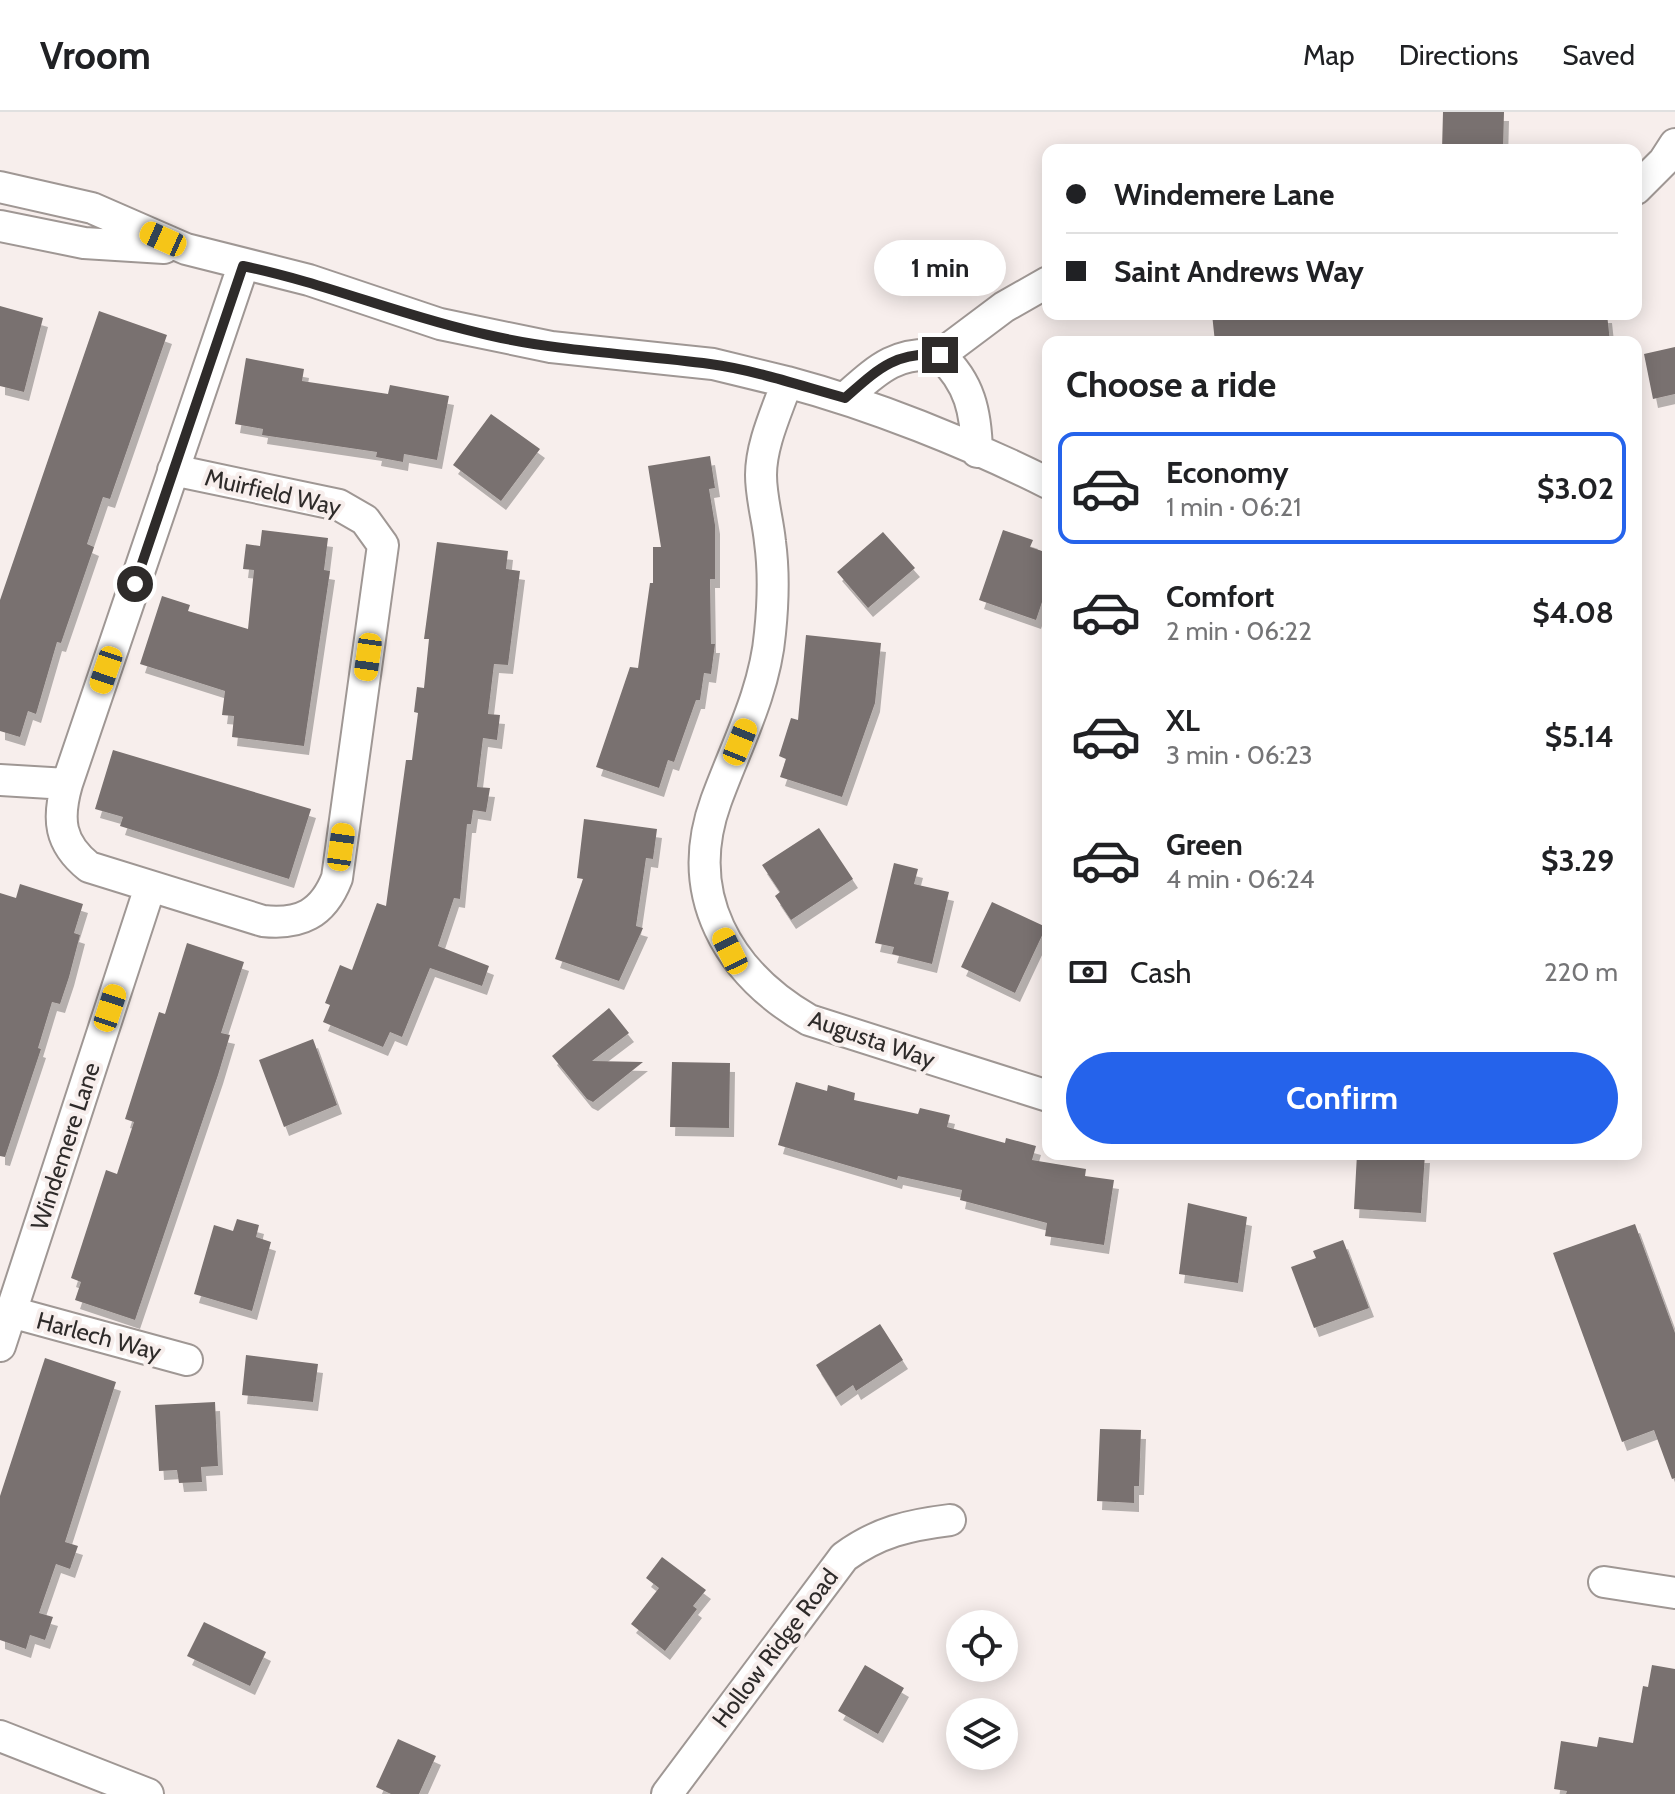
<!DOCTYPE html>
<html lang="en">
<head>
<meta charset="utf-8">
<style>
  :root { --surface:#fff; --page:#f2f2f2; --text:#202124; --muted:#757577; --line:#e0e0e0; --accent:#2563eb }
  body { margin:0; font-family:Cabin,sans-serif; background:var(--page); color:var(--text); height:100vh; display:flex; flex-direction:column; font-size:30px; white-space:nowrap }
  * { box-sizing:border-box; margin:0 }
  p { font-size:26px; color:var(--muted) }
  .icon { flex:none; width:44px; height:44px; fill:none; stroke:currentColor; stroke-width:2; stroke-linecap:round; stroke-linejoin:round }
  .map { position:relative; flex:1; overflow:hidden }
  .panel { position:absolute; left:1042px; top:224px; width:600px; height:824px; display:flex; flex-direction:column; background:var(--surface); border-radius:16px; box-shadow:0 4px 20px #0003 }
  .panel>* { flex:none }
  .guide { position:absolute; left:1042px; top:32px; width:600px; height:176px; border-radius:16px; box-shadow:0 4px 20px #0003; display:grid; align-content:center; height:176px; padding:0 24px; background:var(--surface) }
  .fabs { position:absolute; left:946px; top:1498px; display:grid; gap:16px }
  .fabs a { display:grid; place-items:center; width:72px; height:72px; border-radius:50%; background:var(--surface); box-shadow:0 4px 20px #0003; font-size:40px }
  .end { position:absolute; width:36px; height:36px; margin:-18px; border:10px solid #2e2b2a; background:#fff; box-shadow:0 0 0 4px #fff }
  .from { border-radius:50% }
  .bubble { position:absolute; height:56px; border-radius:28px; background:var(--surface); box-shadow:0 4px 20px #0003; font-size:26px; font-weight:700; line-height:56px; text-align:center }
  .car { position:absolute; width:24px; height:48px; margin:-24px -12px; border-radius:10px; box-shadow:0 0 6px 2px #0007; background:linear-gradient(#f5c518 24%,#345 0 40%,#f5c518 0 76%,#345 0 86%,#f5c518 0) }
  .guide b { display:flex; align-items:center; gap:28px; height:76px; font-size:30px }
  .guide b+b { border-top:2px solid var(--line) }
  .guide i { width:20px; height:20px; background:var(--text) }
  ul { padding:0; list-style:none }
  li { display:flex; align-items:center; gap:24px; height:112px; margin:0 16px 12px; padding:0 8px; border:4px solid transparent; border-radius:16px }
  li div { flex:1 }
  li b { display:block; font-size:30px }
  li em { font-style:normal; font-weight:700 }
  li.current { border-color:var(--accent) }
  li>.icon { width:72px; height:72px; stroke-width:1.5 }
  h2 { padding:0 24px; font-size:36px; line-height:96px }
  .pay { display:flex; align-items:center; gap:20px; height:88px; padding:0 24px; font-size:30px }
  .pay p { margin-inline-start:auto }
  .primary-button { display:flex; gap:16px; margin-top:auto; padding:16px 24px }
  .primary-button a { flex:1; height:92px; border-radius:48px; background:var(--accent); color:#fff; font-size:32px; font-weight:700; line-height:92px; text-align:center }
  header { display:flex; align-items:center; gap:48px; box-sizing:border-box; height:112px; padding:0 40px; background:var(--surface); border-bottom:2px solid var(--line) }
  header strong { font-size:38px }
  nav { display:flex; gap:44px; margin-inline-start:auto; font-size:28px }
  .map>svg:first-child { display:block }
</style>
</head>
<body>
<header>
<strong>Vroom</strong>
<nav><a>Map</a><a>Directions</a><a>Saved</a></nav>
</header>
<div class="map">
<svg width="1675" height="1682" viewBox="0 0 1675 1682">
  <defs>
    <filter id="shadow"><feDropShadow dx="5" dy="9" stdDeviation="0" flood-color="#0004"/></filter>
  </defs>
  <rect width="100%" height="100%" fill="#f7eeec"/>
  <!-- building -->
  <path fill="#79716f" filter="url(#shadow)" d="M 1443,0 L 1504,0 L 1503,38 L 1442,38 Z
    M 0,194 L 43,206 L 24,280 L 0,274 Z
    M 99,199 L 167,223 L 110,387 L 103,385 L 87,432 L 94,435 L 61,531 L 57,530 L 36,602 L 28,599 L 20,625 L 0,619 L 0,488 Z
    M 1212,202 L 1607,202 L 1610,230 L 1466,230 L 1466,226 L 1437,230 L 1251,230 L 1251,226 L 1215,230 Z
    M 1675,235 L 1675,282 L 1653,287 L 1644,242 Z
    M 246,246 L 304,257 L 302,269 L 388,282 L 390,273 L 449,284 L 437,348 L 404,342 L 403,350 L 376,345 L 377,340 L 262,323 L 263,317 L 235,312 Z
    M 491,302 L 540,337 L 501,389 L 453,353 Z
    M 710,344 L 715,376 L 709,377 L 715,413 L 715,467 L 710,467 L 711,532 L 715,532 L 711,562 L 704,561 L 700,588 L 696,588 L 674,650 L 668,648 L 659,676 L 596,655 L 630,555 L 638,556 L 650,471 L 653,471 L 653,435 L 661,435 L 648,354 Z
    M 262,418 L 328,426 L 324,458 L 330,459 L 304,634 L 232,625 L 234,604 L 222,603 L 225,579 L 140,552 L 162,484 L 190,493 L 188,499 L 248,517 L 254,458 L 243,457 L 246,432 L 260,434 Z
    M 1003,418 L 1033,428 L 1030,435 L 1048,441 L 1048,472 L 1036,508 L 979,488 Z
    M 883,420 L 915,456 L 868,496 L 837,460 Z
    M 437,430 L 508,439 L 506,457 L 520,459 L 508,553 L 494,552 L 488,602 L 500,603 L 497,628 L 483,626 L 477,675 L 490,676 L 486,700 L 473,698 L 471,712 L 467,712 L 460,787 L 454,786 L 438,834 L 489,854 L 482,874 L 430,856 L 402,925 L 390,920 L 383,935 L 323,910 L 330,893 L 325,891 L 340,853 L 352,858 L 377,791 L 386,794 L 406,648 L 412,648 L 418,601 L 414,600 L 417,575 L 424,576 L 429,527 L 424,527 Z
    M 806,523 L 881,531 L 875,591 L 842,685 L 780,665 L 786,647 L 779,644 L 791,606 L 798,608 Z
    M 113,638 L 311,697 L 289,767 L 120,714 L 123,705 L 95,697 Z
    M 584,707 L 657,717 L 653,747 L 646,746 L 636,814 L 643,816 L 619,869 L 555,847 L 583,767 L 577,766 Z
    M 819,716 L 853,767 L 791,808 L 775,784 L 780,780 L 762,753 Z
    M 894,751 L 918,757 L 914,772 L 949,780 L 932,852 L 892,842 L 894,835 L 875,831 Z
    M 20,772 L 83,792 L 74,821 L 80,823 L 69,865 L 60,892 L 52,890 L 38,936 L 41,937 L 5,1045 L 0,1044 L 0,781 L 16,786 Z
    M 992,790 L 1046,815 L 1015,881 L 961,855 Z
    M 187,831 L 244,850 L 221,921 L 230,923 L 218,963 L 135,1208 L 75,1188 L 81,1170 L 71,1166 L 106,1058 L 117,1062 L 134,1010 L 125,1007 L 159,900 L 165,902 Z
    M 609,896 L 629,921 L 592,949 L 643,950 L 593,990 L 587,987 L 552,944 Z
    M 313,927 L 337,993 L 284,1015 L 259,948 Z
    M 672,950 L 730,951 L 729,1016 L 670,1015 Z
    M 796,970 L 827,979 L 828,973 L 855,981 L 854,988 L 918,1002 L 920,996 L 950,1003 L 947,1015 L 1005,1031 L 1006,1026 L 1036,1034 L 1032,1048 L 1086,1057 L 1085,1064 L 1114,1068 L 1104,1133 L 1045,1124 L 1047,1111 L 960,1088 L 962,1078 L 898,1064 L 897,1068 L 778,1033 Z
    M 1357,1042 L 1425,1042 L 1421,1101 L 1354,1097 Z
    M 1188,1091 L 1247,1105 L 1238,1171 L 1179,1162 Z
    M 237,1107 L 259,1113 L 256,1125 L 271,1130 L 252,1199 L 194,1182 L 214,1113 L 233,1119 Z
    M 1635,1112 L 1675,1221 L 1675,1366 L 1672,1367 L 1654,1318 L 1622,1330 L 1553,1141 Z
    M 1343,1128 L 1369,1196 L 1314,1216 L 1291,1155 L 1316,1146 L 1313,1139 Z
    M 880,1212 L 903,1248 L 856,1279 L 853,1273 L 836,1285 L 816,1253 Z
    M 246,1243 L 318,1252 L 313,1290 L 242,1283 Z
    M 45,1246 L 116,1270 L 65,1430 L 78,1434 L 70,1457 L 56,1452 L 39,1501 L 53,1505 L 45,1528 L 30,1523 L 26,1537 L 0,1528 L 0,1384 Z
    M 215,1290 L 218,1354 L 201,1355 L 202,1370 L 179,1371 L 177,1358 L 159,1359 L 155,1293 Z
    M 1100,1317 L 1141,1318 L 1139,1374 L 1134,1374 L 1134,1391 L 1097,1389 Z
    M 662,1445 L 706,1478 L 693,1494 L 697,1497 L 665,1539 L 631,1512 L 659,1476 L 646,1466 Z
    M 204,1510 L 266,1540 L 250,1574 L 187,1544 Z
    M 865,1553 L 904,1576 L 878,1622 L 838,1599 Z
    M 1652,1553 L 1675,1557 L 1675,1682 L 1566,1682 L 1567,1679 L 1554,1677 L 1561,1629 L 1597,1635 L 1599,1625 L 1633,1631 L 1643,1574 L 1648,1575 Z
    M 398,1627 L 436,1644 L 419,1682 L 391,1682 L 376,1675 Z"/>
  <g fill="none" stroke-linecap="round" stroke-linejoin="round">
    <!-- street casing -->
    <g stroke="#9f9794" stroke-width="34">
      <path id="street" d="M 0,75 L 92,96 L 186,137 L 309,168 L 440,212 L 551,235 L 713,252 L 787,270
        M 1636,77 L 1664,49 L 1675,32
        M 0,114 L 84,131 L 164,136
        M 940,243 C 970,271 976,300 977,340
        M 845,286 C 877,258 895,239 940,243 L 1004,195 L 1048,170
        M 173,358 L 339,393 L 365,408 L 383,433 L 337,766 C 323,802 300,813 263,809 L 89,755 C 59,731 57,707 67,672 L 243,154
        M 1048,371 C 968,331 873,293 787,270 C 777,299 761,332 761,363 C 761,386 768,408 770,430 C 774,459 773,492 770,521 C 765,580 736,634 716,689 C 682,783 728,861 809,908 L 1048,984
        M 0,668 L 67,672
        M 11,1200 L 187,1248
        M 0,1234 L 150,775
        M 1604,1470 L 1675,1481
        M 0,1624 L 148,1682
        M 667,1682 L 844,1445 C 878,1420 909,1413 950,1408"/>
    </g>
    <!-- street -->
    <use href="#street" stroke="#fff" stroke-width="30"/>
  </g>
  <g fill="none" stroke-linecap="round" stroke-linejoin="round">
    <!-- route -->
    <path stroke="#2e2b2a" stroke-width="10" d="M 135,472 L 243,154 C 326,171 404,205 488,223 C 561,240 636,242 710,252 C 755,258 801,274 845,286 C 877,258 895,239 940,243"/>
  </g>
  <g text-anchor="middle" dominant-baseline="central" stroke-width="8" stroke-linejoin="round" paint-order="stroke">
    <!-- street labels -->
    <g font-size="24" fill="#2e2b2a" stroke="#f7eeec">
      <text transform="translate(273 380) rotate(13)">Muirfield Way</text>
      <text transform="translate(872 927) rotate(19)">Augusta Way</text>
      <text transform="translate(65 1034) rotate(-72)">Windemere Lane</text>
      <text transform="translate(99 1224) rotate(15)">Harlech Way</text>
      <text transform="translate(775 1536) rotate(-53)">Hollow Ridge Road</text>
    </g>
  </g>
</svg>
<div class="fabs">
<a><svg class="icon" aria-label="locate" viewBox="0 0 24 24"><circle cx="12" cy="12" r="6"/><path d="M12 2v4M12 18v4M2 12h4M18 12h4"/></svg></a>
<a><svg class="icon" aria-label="layers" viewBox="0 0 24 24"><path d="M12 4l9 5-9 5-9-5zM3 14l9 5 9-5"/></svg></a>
</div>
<i class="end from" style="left:135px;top:472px"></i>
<i class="end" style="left:940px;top:243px"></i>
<div class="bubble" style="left:874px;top:128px;width:132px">1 min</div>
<i class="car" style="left:163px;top:127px;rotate:294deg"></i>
<i class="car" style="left:368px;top:545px;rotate:188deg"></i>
<i class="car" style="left:106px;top:558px;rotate:199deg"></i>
<i class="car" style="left:740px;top:630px;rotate:22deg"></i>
<i class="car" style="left:341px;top:735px;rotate:8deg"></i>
<i class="car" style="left:730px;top:839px;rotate:334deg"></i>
<i class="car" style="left:110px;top:896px;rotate:18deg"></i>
<div class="guide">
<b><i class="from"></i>Windemere Lane</b>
<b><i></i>Saint Andrews Way</b>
</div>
<section class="panel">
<h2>Choose a ride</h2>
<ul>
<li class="current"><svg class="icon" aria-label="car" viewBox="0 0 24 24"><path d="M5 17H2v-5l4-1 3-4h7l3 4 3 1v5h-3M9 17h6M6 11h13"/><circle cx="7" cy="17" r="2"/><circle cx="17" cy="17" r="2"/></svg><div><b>Economy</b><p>1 min · 06:21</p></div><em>$3.02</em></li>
<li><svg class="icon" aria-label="car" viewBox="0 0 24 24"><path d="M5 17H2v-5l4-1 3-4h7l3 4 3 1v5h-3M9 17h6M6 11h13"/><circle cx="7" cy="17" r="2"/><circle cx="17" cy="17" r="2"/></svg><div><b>Comfort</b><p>2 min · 06:22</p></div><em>$4.08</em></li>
<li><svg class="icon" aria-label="car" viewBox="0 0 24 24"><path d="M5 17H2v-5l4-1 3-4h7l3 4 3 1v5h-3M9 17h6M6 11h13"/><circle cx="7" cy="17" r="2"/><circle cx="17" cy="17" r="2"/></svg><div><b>XL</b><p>3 min · 06:23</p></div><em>$5.14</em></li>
<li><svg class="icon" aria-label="car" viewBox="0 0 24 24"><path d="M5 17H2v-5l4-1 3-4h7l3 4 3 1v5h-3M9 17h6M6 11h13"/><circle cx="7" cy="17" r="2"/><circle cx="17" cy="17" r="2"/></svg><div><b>Green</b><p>4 min · 06:24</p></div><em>$3.29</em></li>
</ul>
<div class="pay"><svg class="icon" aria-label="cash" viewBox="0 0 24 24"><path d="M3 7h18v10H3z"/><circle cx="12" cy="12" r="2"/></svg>Cash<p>220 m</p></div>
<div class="primary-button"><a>Confirm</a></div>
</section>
</div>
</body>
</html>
